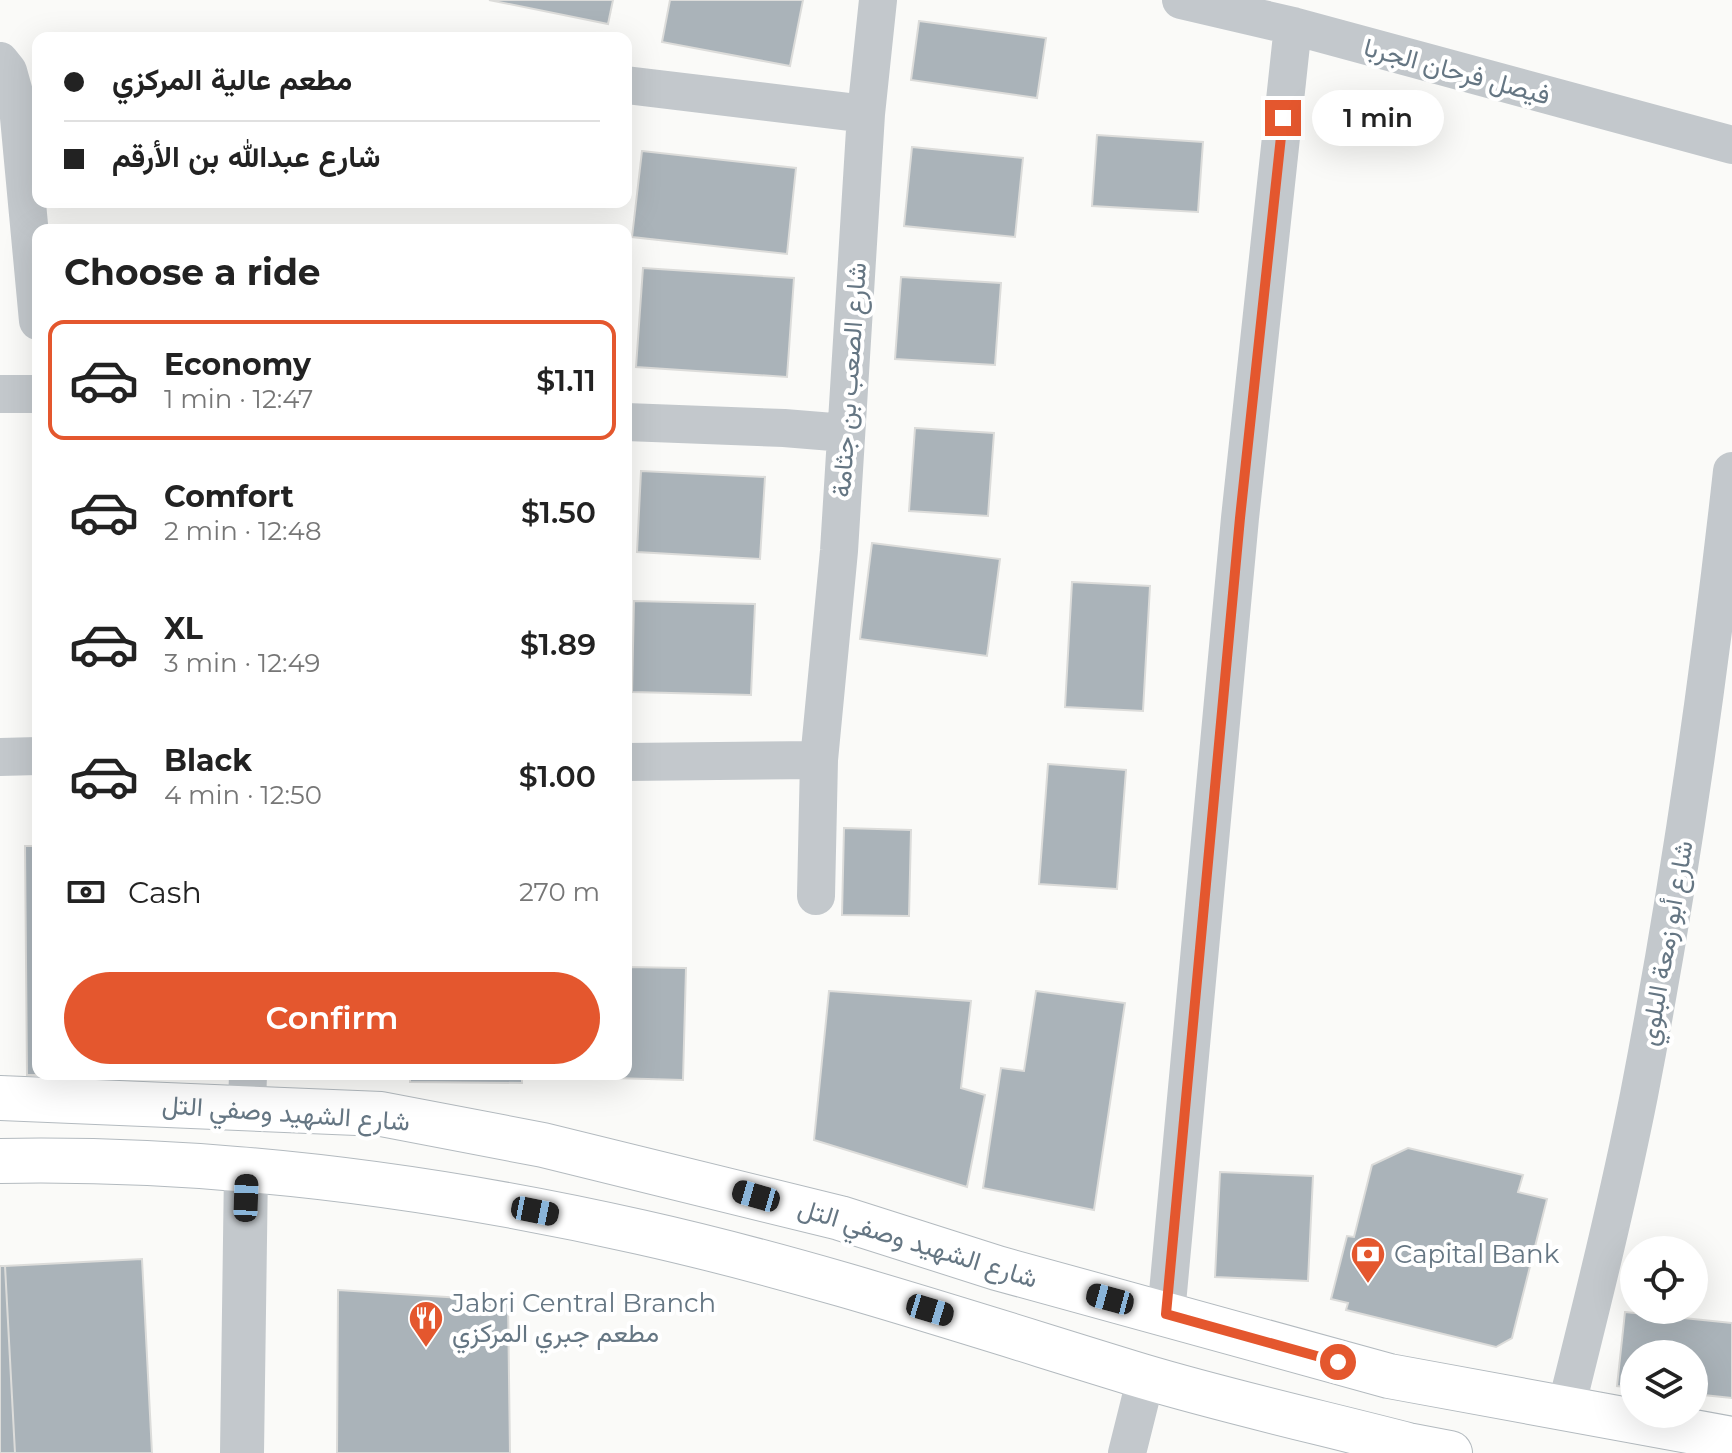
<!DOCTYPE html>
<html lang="en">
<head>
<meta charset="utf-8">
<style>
  :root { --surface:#fff; --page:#f6f6f6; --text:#222; --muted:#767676; --line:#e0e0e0; --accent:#e4572e }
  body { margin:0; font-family:Montserrat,Vazirmatn,sans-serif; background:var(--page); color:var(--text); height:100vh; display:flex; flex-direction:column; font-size:30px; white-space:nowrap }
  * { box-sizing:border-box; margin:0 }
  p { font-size:26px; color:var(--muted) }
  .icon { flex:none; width:44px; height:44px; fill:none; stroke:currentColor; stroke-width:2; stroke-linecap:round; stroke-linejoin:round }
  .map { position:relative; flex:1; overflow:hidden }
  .drawer { position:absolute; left:32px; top:224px; width:600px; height:856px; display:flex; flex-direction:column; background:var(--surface); border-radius:16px; box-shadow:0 8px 32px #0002 }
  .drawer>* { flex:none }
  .banner { position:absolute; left:32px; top:32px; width:600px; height:176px; border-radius:16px; box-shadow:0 8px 32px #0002; display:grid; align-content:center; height:176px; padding:0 32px; background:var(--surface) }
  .tools { position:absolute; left:1620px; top:1236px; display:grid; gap:16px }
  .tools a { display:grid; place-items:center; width:88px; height:88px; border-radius:50%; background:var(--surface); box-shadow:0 8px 32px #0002; font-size:40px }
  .end { position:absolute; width:36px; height:36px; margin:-18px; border:10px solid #e4572e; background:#fff; box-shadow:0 0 0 4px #fff }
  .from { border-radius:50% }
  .bubble { position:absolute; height:56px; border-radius:28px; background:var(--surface); box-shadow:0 8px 32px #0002; font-size:26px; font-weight:600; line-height:56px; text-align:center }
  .car { position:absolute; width:24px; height:48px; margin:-24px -12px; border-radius:10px; box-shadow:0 0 6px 2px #0007; background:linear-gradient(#222 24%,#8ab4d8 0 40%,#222 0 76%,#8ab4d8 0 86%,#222 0) }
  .banner b { display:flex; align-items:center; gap:28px; height:76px; font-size:30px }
  .banner b+b { border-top:2px solid var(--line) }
  .banner i { width:20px; height:20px; background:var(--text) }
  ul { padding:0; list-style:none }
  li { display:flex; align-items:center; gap:24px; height:120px; margin:0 16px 12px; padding:0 16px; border:4px solid transparent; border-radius:16px }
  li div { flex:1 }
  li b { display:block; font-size:30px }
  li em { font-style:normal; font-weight:600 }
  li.active { border-color:var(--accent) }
  li>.icon { width:72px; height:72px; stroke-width:1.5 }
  h2 { padding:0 32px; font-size:36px; line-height:96px }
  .pay { display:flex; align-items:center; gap:20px; height:88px; padding:0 32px; font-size:30px }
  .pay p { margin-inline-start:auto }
  .button { display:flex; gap:16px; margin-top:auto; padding:16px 32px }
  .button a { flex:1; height:92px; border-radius:48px; background:var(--accent); color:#fff; font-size:32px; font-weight:600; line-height:92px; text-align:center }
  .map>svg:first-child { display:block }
</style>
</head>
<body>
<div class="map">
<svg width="1732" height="1453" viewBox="0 0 1732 1453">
  <rect width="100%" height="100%" fill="#fafaf8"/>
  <!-- building -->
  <path fill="#aab3b9" stroke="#dcdcda" stroke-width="2" d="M 489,0 L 613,0 L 608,24 Z
    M 670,0 L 803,0 L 790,66 L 662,42 Z
    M 919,21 L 1046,38 L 1037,98 L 911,80 Z
    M 1097,135 L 1203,142 L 1198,212 L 1092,206 Z
    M 912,147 L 1023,158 L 1015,237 L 904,226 Z
    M 642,151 L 796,168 L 787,254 L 632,237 Z
    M 643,268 L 794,278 L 787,377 L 636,367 Z
    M 901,277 L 1001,283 L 995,365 L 895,359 Z
    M 915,428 L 994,433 L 988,516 L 909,511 Z
    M 641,471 L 765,477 L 760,559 L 637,552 Z
    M 872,543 L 1000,559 L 987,656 L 860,639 Z
    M 1072,582 L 1150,586 L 1143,711 L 1065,707 Z
    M 634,601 L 755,604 L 751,695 L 632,692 Z
    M 1048,764 L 1126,770 L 1117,889 L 1039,884 Z
    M 844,828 L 911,830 L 909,916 L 842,915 Z
    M 25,846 L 38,846 L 38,1074 L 119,1074 L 27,1075 Z
    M 626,967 L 686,968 L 683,1080 L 577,1077 L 577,1074 L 626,1074 Z
    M 829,991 L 971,1001 L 961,1088 L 985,1095 L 967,1187 L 814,1140 Z
    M 1036,991 L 1125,1003 L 1094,1210 L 983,1188 L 1001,1068 L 1024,1071 Z
    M 410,1074 L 522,1074 L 522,1083 L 410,1082 Z
    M 1408,1148 L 1523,1175 L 1518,1192 L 1547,1199 L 1512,1338 L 1496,1347 L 1346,1310 L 1348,1303 L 1331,1299 L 1347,1236 L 1354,1237 L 1372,1165 Z
    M 1220,1172 L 1313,1176 L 1308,1281 L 1215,1277 Z
    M 142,1259 L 152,1453 L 15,1453 L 5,1266 Z
    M 0,1266 L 5,1266 L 15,1453 L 0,1453 Z
    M 338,1290 L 508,1301 L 510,1453 L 337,1453 Z
    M 1625,1312 L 1732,1323 L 1732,1398 L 1694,1394 L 1694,1354 L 1634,1354 L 1634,1388 L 1617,1386 Z"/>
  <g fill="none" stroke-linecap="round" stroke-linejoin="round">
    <!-- secondary casing -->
    <g stroke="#b3babf" stroke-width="46">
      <path id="secondary" d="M 0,1098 L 381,1114 L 543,1145 L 840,1218 L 997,1268 L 1389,1376 L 1732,1439
        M 0,1161 C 215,1157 431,1185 640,1232 C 810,1270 975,1325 1142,1376 C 1229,1402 1319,1422 1408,1445 L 1450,1453"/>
    </g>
    <!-- minor -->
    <path stroke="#c3c8cc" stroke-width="38" d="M 1181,0 L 1293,26 L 1732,145
      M 0,61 L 8,71 L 18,107 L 38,321
      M 626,85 L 866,114
      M 0,394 L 38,394
      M 626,422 L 784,428 L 845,433
      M 0,757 L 38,756
      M 626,762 L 819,760
      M 816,896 L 819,760 L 839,551 L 866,114 L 878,0
      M 247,1106 L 248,1074
      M 1166,1314 L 1240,518 L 1293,26
      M 1566,1408 C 1592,1304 1618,1200 1639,1095 C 1679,888 1709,680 1732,471
      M 1127,1453 L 1146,1377"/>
    <!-- tertiary -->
    <path stroke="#c3c8cc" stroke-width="44" d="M 242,1453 L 246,1169"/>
    <!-- secondary -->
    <use href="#secondary" stroke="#fff" stroke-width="44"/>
  </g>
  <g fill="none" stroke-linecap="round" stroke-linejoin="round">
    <!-- route -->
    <path stroke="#e4572e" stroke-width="10" d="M 1283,118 L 1240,518 L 1166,1314 L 1338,1362"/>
  </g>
  <!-- icons -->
  <defs>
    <g id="bank-pin" transform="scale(1.8)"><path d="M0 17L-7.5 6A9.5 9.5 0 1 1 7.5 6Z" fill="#e4572e" stroke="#fff"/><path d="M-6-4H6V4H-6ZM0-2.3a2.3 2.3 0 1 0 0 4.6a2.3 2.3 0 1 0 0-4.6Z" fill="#fff"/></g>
    <g id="restaurant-pin" transform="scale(1.8)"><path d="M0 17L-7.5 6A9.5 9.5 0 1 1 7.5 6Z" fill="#e4572e" stroke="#fff"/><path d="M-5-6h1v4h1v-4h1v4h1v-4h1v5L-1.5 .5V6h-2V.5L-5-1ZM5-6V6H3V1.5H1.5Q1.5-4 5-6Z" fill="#fff"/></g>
  </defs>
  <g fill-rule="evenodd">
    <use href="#bank-pin" x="1368" y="1254"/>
    <use href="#restaurant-pin" x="426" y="1318"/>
  </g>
  <g text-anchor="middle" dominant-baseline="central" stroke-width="8" stroke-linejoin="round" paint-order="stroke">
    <!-- street labels -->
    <g font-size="26" fill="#657683" stroke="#fff">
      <text transform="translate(1457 71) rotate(15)">فيصل فرحان الجربا</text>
      <text transform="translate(849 380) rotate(-86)">شارع الصعب بن جثامة</text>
      <text transform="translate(1666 943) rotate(-80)">شارع أبو زمعة البلوي</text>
      <text transform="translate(286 1113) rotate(4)">شارع الشهيد وصفي التل</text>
      <text transform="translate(918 1243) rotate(17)">شارع الشهيد وصفي التل</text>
    </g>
    <!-- poi labels -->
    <g font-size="26" fill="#657683" stroke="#fff" text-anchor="start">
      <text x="1394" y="1254">Capital Bank</text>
      <text x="452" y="1303">Jabri Central Branch<tspan x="452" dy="30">مطعم جبري المركزي</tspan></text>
    </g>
  </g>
</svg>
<div class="tools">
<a><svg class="icon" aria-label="locate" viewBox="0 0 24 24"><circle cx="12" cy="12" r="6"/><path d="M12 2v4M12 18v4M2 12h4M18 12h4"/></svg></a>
<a><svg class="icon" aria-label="layers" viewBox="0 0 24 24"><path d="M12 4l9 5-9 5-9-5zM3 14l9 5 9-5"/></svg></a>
</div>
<i class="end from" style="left:1338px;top:1362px"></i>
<i class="end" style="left:1283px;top:118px"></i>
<div class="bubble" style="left:1312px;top:90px;width:132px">1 min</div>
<i class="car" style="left:756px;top:1196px;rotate:286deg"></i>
<i class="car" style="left:246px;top:1198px;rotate:2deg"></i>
<i class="car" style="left:535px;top:1211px;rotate:101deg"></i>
<i class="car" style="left:1110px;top:1299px;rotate:285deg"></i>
<i class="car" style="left:930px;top:1310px;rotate:107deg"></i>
<div class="banner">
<b><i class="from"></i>مطعم عالية المركزي</b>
<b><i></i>شارع عبدالله بن الأرقم</b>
</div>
<section class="drawer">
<h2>Choose a ride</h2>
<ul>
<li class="active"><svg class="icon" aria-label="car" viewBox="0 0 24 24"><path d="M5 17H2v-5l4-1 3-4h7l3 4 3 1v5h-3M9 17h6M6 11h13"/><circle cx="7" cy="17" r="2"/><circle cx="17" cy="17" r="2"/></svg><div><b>Economy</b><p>1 min · 12:47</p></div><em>$1.11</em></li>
<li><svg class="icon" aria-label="car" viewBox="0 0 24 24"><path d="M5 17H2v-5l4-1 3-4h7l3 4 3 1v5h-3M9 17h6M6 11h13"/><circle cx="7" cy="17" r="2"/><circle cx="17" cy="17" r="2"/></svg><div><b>Comfort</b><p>2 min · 12:48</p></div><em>$1.50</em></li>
<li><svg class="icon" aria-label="car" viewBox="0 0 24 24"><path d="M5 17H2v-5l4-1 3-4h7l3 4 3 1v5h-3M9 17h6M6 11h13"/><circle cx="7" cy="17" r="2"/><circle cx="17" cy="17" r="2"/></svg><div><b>XL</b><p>3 min · 12:49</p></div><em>$1.89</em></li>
<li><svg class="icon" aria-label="car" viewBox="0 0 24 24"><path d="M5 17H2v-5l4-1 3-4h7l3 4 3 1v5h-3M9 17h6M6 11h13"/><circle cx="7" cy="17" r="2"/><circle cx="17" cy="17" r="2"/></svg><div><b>Black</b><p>4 min · 12:50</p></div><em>$1.00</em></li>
</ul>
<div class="pay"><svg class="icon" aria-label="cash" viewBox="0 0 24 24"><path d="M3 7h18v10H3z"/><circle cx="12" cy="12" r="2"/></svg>Cash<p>270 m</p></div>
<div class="button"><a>Confirm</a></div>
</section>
</div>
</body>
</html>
